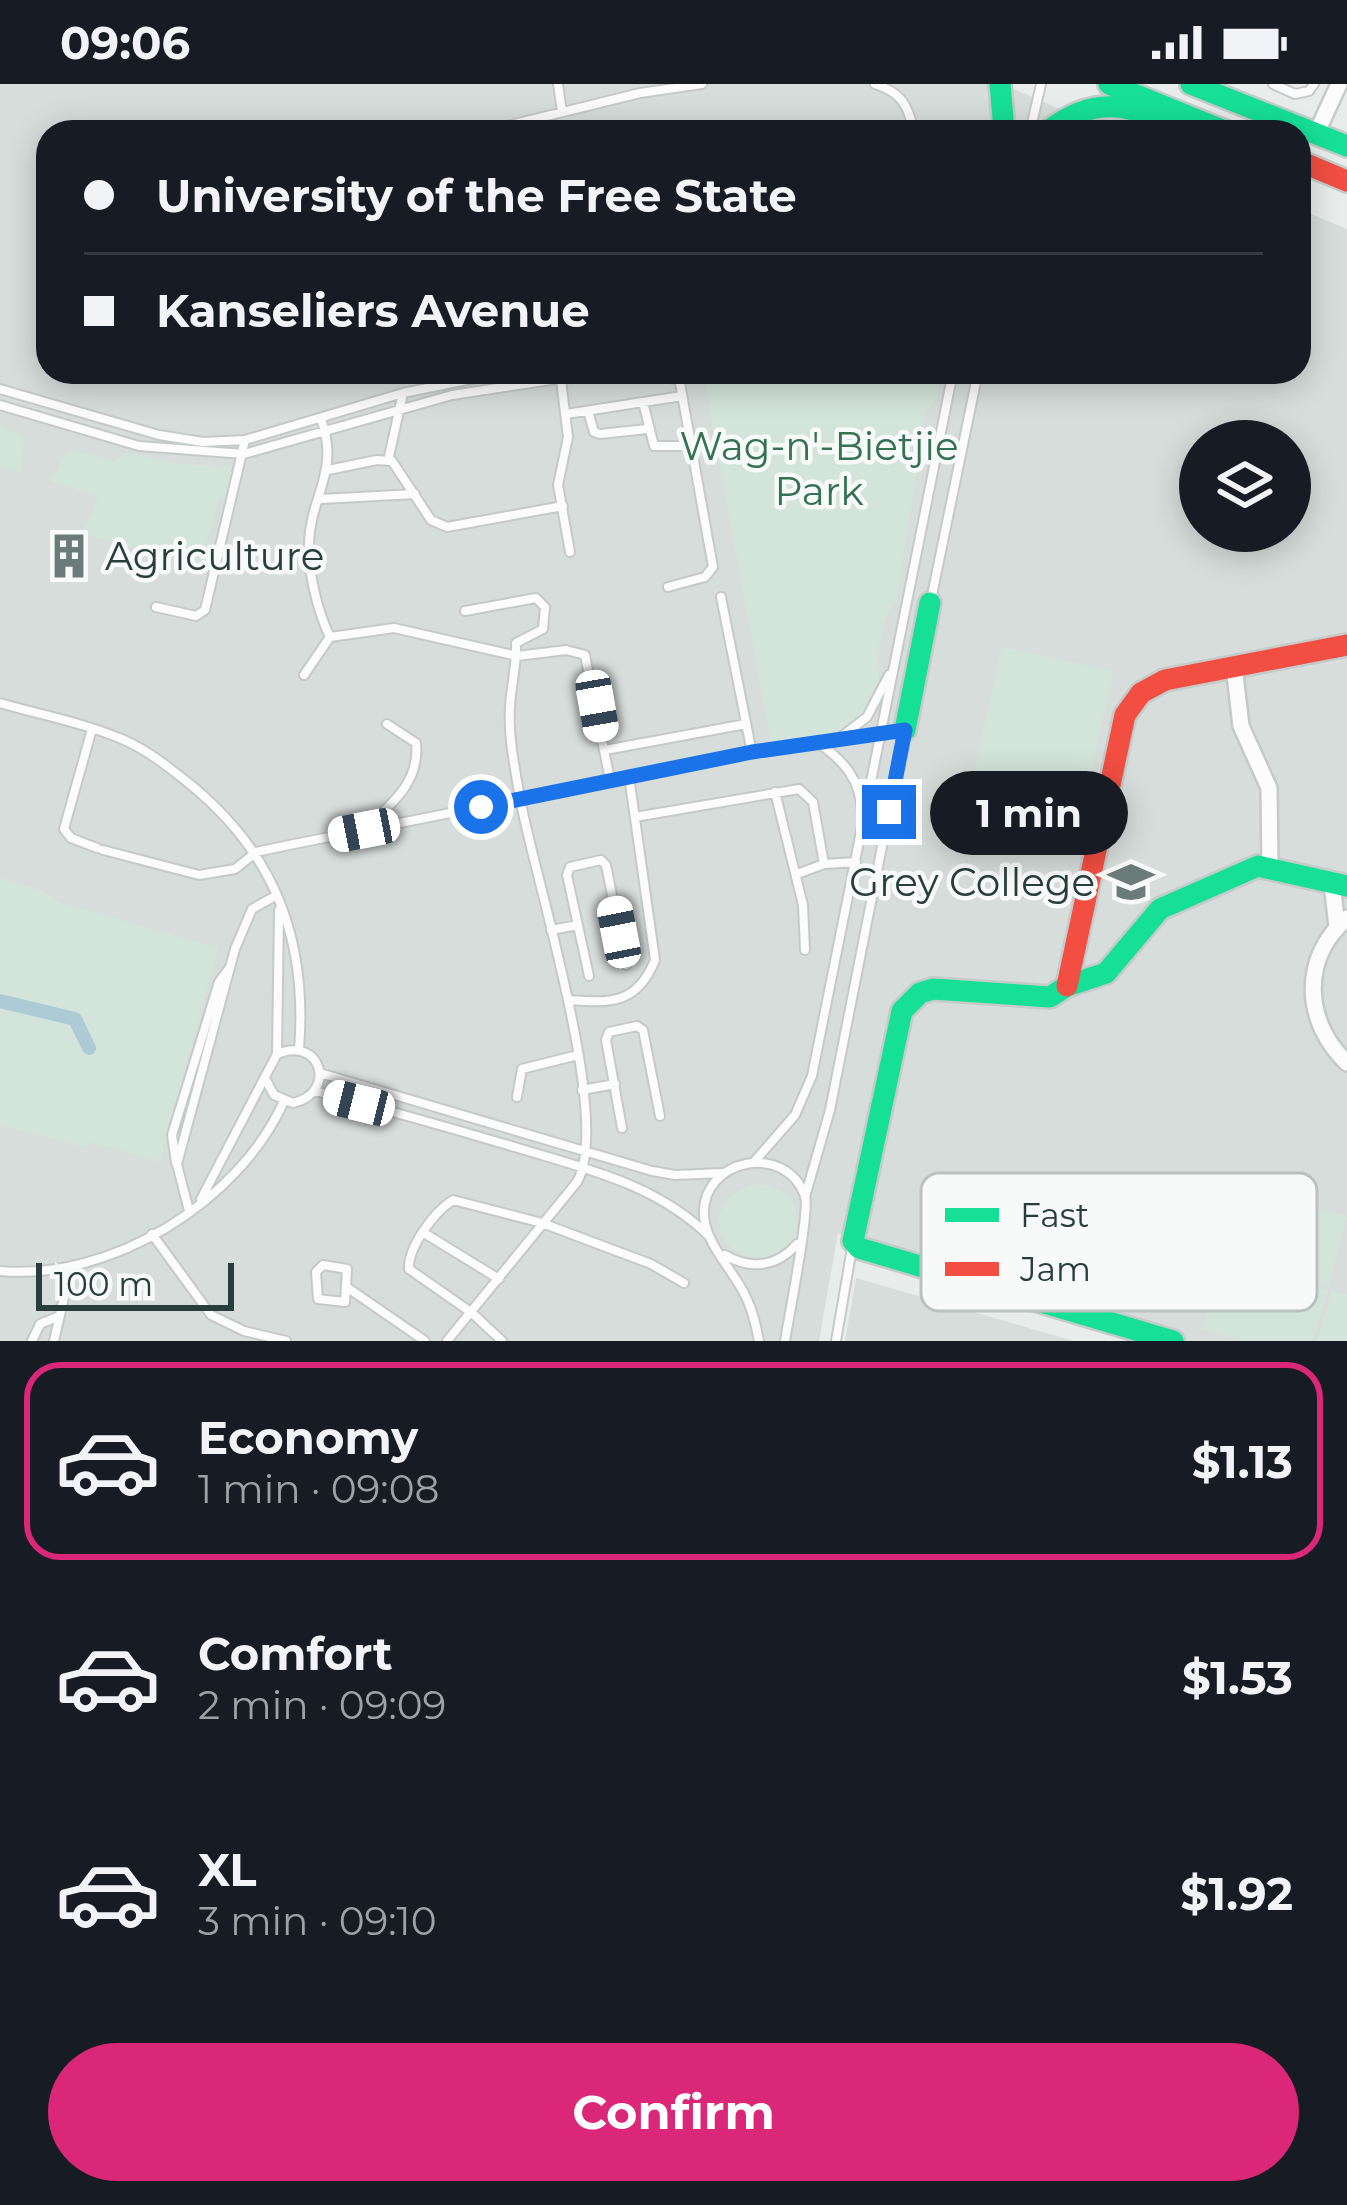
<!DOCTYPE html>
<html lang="en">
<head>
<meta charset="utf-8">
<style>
  :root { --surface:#171b24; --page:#242831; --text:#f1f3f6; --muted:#9ea1a6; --line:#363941; --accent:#db2777 }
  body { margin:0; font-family:Montserrat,sans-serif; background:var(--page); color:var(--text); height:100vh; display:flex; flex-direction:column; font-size:45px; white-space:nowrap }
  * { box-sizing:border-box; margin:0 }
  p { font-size:39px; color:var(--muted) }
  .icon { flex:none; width:66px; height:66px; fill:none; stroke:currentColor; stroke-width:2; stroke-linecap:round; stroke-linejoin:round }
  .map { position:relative; height:1257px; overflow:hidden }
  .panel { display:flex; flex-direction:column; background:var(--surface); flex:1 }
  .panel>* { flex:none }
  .banner { position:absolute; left:36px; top:36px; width:1275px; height:264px; border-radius:36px; box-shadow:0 6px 30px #0003; display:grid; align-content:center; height:264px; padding:0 48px; background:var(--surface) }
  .buttons { position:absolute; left:1179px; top:336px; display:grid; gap:24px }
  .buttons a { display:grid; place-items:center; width:132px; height:132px; border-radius:50%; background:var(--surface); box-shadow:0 6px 30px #0003; font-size:60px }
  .scale { position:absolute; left:36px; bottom:30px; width:198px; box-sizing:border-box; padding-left:12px; border:6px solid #273e3b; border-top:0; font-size:33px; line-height:42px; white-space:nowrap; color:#273e3b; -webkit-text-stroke:9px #f7faf9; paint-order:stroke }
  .end { position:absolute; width:54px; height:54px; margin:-27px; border:15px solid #1a73e8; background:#fff; box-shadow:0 0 0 6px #fff }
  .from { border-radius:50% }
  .bubble { position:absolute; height:84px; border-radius:42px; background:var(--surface); box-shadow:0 6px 30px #0003; font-size:39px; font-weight:700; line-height:84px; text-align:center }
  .car { position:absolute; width:36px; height:72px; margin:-36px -18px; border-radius:15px; box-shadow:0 0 9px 3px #0007; background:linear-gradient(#fff 24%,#345 0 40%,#fff 0 76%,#345 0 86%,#fff 0) }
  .banner b { display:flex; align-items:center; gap:42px; height:114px; font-size:45px }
  .banner b+b { border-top:3px solid var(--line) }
  .banner i { width:30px; height:30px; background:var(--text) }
  ul { padding:21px 0 0; list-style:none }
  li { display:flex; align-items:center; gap:36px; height:198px; margin:0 24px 18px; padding:0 24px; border:6px solid transparent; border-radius:36px }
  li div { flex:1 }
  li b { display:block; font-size:45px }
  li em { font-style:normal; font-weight:700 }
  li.selected { border-color:var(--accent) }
  li>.icon { width:108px; height:108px; stroke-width:1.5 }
  .button { display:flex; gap:24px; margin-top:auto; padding:24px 48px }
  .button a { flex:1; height:138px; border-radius:72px; background:var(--accent); color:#fff; font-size:48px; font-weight:700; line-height:138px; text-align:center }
  .status { display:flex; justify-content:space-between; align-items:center; height:84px; padding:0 60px; background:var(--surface); direction:ltr }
  .status svg { height:33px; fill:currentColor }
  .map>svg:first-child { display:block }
</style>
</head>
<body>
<div class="status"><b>09:06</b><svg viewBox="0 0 49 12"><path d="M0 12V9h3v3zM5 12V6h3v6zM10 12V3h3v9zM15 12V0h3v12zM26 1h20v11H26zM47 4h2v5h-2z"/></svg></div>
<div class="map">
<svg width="1347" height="1257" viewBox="0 0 1347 1257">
  <rect width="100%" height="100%" fill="#e8edeb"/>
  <!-- built -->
  <path fill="#d7dddb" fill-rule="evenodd" d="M 0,0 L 1003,0 L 1112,48 L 48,48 L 48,288 L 1299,288 L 1299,125 L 1347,145 L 1347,1257 L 1176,1257 L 838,1149 L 819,1257 L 0,1257 ZM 1200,357 L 1290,357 L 1290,447 L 1200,447 Z
    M 856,1194 L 1074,1257 L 845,1257 Z"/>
  <!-- green -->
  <path fill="#d3e4da" d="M 940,288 L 937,315 L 926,326 L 896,517 C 886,528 884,537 881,551 C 877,569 878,580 879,596 C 882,648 810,654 775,661 L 771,658 L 703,289 Z
    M 0,343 L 23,353 L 21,388 L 0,383 Z
    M 74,366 L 113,377 L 127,369 L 181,380 L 241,384 L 231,415 L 219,414 L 199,481 L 205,484 L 150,469 L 148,475 L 141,473 L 135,465 L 83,450 L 98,412 L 49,397 L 50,390 L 57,388 L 65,370 Z
    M 1002,563 L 1113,587 L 1073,772 L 961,748 Z
    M 0,794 L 45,808 L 59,818 L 218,864 L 160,1078 L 90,1058 L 85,1063 L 0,1041 Z
    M 755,1100 C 795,1103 802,1127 794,1162 C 732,1203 682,1123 755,1100 Z
    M 1244,1102 L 1347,1133 L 1328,1203 L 1223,1172 Z
    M 1222,1175 L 1328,1206 L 1312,1257 L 1244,1257 L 1202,1245 Z
    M 1332,1207 L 1347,1211 L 1347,1257 L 1317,1257 Z"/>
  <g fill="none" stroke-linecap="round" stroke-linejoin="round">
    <!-- canal -->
    <path stroke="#aecbd5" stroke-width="14" d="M 0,917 L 75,935 L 89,964"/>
    <!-- lane casing -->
    <g stroke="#c5cac8" stroke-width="12">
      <path id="lane" d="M 558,0 L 562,28
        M 875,0 C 902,9 908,21 914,48
        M 1273,0 L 1295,10 L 1309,7 L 1314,0
        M 482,48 L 640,9 L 702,0
        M 1030,48 L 1041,0
        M 560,288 L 568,353 L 558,401 L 570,468
        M 0,305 L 159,351 L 203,358 L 245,356 L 403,309 L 506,288
        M 643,318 L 654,362 L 691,362
        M 0,321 L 139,362 L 244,370 L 452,311 L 603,288
        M 588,327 L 594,348 L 600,350 L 647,345
        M 566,330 L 682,312
        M 321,335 C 340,387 311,411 309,458 C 307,485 318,529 330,553 L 394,544 L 517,572 L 566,566 L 585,571 L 610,696
        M 388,377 L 403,309
        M 328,386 L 377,376 L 392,377 L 431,436 L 447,443 L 563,422
        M 321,415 L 415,410
        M 668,503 L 705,493 L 713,483 L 678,288
        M 721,513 L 752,669
        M 931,516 L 978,288
        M 156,523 L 196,532 L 205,526 L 245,356
        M 304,591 L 330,553
        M 0,619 C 41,631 85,639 124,656 C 147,666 167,682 186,697 C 274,767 308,854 299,966
        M 92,645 L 64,745 L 71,754 L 97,764
        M 841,653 L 867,633 L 889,591
        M 818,659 C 845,677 860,696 862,728
        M 605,666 L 746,640
        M 775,708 L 803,821 L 805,866
        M 635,733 L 799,705 L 813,718 L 824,780
        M 365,745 C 391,720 420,699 416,659 L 387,640
        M 103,766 L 199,791 L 235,785 L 256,768 L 294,760 L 752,669 L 905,646 L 830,1026 L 805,1113
        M 797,790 L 824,780 L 856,778
        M 551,846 L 578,841
        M 589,892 L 567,791 L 570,783 L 601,776 L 606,781 L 626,881
        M 568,916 C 610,919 637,921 655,876 L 629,692
        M 320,989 L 652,1087 L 675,1091 L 723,1089
        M 266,996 L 274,1011 L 293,1019 C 338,1009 321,951 277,970
        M 582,1006 L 615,1000
        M 315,1007 C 383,1025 451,1044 518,1064 C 587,1085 655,1100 708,1151
        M 517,1013 L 522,985 L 578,971
        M 622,1044 L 606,956 L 609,948 L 637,942 L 643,946 L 660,1032
        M 754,1078 L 795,1031 L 812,992 L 953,288
        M 176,1079 L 172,1051 L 219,898 L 230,883
        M 201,1115 L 277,970 L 279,826
        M 189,1127 L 177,1080 L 235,865 L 252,825 L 277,811
        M 424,1149 L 499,1195
        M 152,1150 L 211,1231 L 244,1247 L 286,1257
        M 725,1171 C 751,1186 777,1183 797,1160
        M 323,1181 L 347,1185 L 345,1218 L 318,1215 L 316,1188 Z
        M 0,1187 C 111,1197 239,1118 284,1017
        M 348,1204 L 425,1257
        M 32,1257 L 40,1240 L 57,1233
        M 54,1257 L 71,1183
        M 447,1257 L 577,1098 C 613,1035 534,793 520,714 C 515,685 508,652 510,623 C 511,601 517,581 516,559 L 543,545 L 545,523 L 536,514 L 465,527
        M 502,1257 L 472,1229 L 409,1185 C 408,1163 434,1128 453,1116 L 542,1139 L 651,1180 L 684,1199
        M 759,1257 C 756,1242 753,1227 746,1213 C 734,1187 706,1161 704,1132 C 701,1074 786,1058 805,1112 C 810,1127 789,1232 785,1257
        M 836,1257 L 852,1164"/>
    </g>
    <!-- street casing -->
    <g stroke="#c5cac8" stroke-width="20">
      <path id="street" d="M 1316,50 L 1339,0
        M 1234,582 L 1241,642 L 1269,704 L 1270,782
        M 1332,799 L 1337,843
        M 1347,834 C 1300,875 1304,938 1347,979"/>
    </g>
    <!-- fast casing -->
    <g stroke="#c5cbc9" stroke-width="26">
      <path id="fast" d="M 1000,0 L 1003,34
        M 1109,0 L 1227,48
        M 1191,0 L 1347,62
        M 1047,48 C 1101,5 1135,25 1192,48
        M 905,646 L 930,519
        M 1173,1257 L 859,1164 L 853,1157 L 902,927 L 920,909 L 933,905 L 1050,913 L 1067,902 L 1106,889 L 1160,825 L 1258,782 L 1347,802"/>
    </g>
    <!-- jam casing -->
    <g stroke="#c5cbc9" stroke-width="26">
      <path id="jam" d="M 1299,77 L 1347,97
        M 1067,902 L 1125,631 L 1141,609 L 1165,596 L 1347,561"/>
    </g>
    <!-- lane -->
    <use href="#lane" stroke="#fcfcfc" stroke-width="8"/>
    <!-- street -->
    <use href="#street" stroke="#fcfcfc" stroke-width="15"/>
    <!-- fast -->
    <use href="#fast" stroke="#16e098" stroke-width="21"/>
    <!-- jam -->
    <use href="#jam" stroke="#f24e42" stroke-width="21"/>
  </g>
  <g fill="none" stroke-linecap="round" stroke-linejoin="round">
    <!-- route -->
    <path stroke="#1a73e8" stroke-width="15" d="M 481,723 L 752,668 L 905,646 L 889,728"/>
  </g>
  <!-- icons -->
  <defs>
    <g id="building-bare" transform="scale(3.6)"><path d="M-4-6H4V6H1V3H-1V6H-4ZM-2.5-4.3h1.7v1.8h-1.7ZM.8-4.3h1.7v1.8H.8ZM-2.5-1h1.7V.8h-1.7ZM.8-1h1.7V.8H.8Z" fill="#6b7b79" stroke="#f7faf9" stroke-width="2.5" paint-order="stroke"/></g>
    <g id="school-bare" transform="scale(3.6)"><path d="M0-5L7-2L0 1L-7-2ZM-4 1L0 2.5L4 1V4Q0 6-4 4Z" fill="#6b7b79" stroke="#f7faf9" stroke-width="2.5" paint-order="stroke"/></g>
  </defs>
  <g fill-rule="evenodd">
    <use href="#building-bare" x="69" y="472"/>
    <use href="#school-bare" x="1131" y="798"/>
  </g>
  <g text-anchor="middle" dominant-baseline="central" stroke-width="9" stroke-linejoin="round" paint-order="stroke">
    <!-- park labels -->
    <g font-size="39" fill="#357153" stroke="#f7faf9">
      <text x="819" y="362">Wag-n'-Bietjie<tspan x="819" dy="45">Park</tspan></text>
    </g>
    <!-- poi labels -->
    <g font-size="39" fill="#273e3b" stroke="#f7faf9" text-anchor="start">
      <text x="105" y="472">Agriculture</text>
      <text x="1095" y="798" text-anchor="end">Grey College</text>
    </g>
  </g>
  <!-- legend -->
  <rect x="921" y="1089" width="396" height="138" rx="18" fill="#f7faf9" stroke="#b9c2c0" stroke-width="3"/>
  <rect x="945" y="1124" width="54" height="14" fill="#16e098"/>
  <rect x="945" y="1178" width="54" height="14" fill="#f24e42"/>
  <g font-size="33" fill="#273e3b">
    <text x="1020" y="1143">Fast</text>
    <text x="1020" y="1197">Jam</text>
  </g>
</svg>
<div class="buttons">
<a><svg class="icon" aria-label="layers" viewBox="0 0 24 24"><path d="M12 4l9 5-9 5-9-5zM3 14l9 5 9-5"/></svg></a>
</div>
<div class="scale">100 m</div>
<i class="end from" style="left:481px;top:723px"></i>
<i class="end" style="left:889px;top:728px"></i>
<div class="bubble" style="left:930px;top:687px;width:198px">1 min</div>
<i class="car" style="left:597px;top:622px;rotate:170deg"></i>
<i class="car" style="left:364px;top:746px;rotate:259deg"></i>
<i class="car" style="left:619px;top:848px;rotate:349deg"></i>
<i class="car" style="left:359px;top:1019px;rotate:284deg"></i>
<div class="banner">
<b><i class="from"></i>University of the Free State</b>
<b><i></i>Kanseliers Avenue</b>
</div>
</div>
<section class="panel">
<ul>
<li class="selected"><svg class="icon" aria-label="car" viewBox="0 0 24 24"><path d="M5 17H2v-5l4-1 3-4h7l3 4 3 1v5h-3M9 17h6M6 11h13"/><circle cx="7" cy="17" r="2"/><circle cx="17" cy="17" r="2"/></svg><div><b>Economy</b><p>1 min · 09:08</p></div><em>$1.13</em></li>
<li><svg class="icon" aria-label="car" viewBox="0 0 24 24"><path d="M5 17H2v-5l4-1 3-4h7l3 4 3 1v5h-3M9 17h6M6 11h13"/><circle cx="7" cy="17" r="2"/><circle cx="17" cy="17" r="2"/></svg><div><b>Comfort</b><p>2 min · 09:09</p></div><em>$1.53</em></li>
<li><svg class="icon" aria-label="car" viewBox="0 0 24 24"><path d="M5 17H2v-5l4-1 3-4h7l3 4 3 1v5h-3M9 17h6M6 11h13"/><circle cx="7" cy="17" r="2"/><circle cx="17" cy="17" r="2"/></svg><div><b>XL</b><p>3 min · 09:10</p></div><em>$1.92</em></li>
</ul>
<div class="button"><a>Confirm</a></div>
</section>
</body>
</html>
